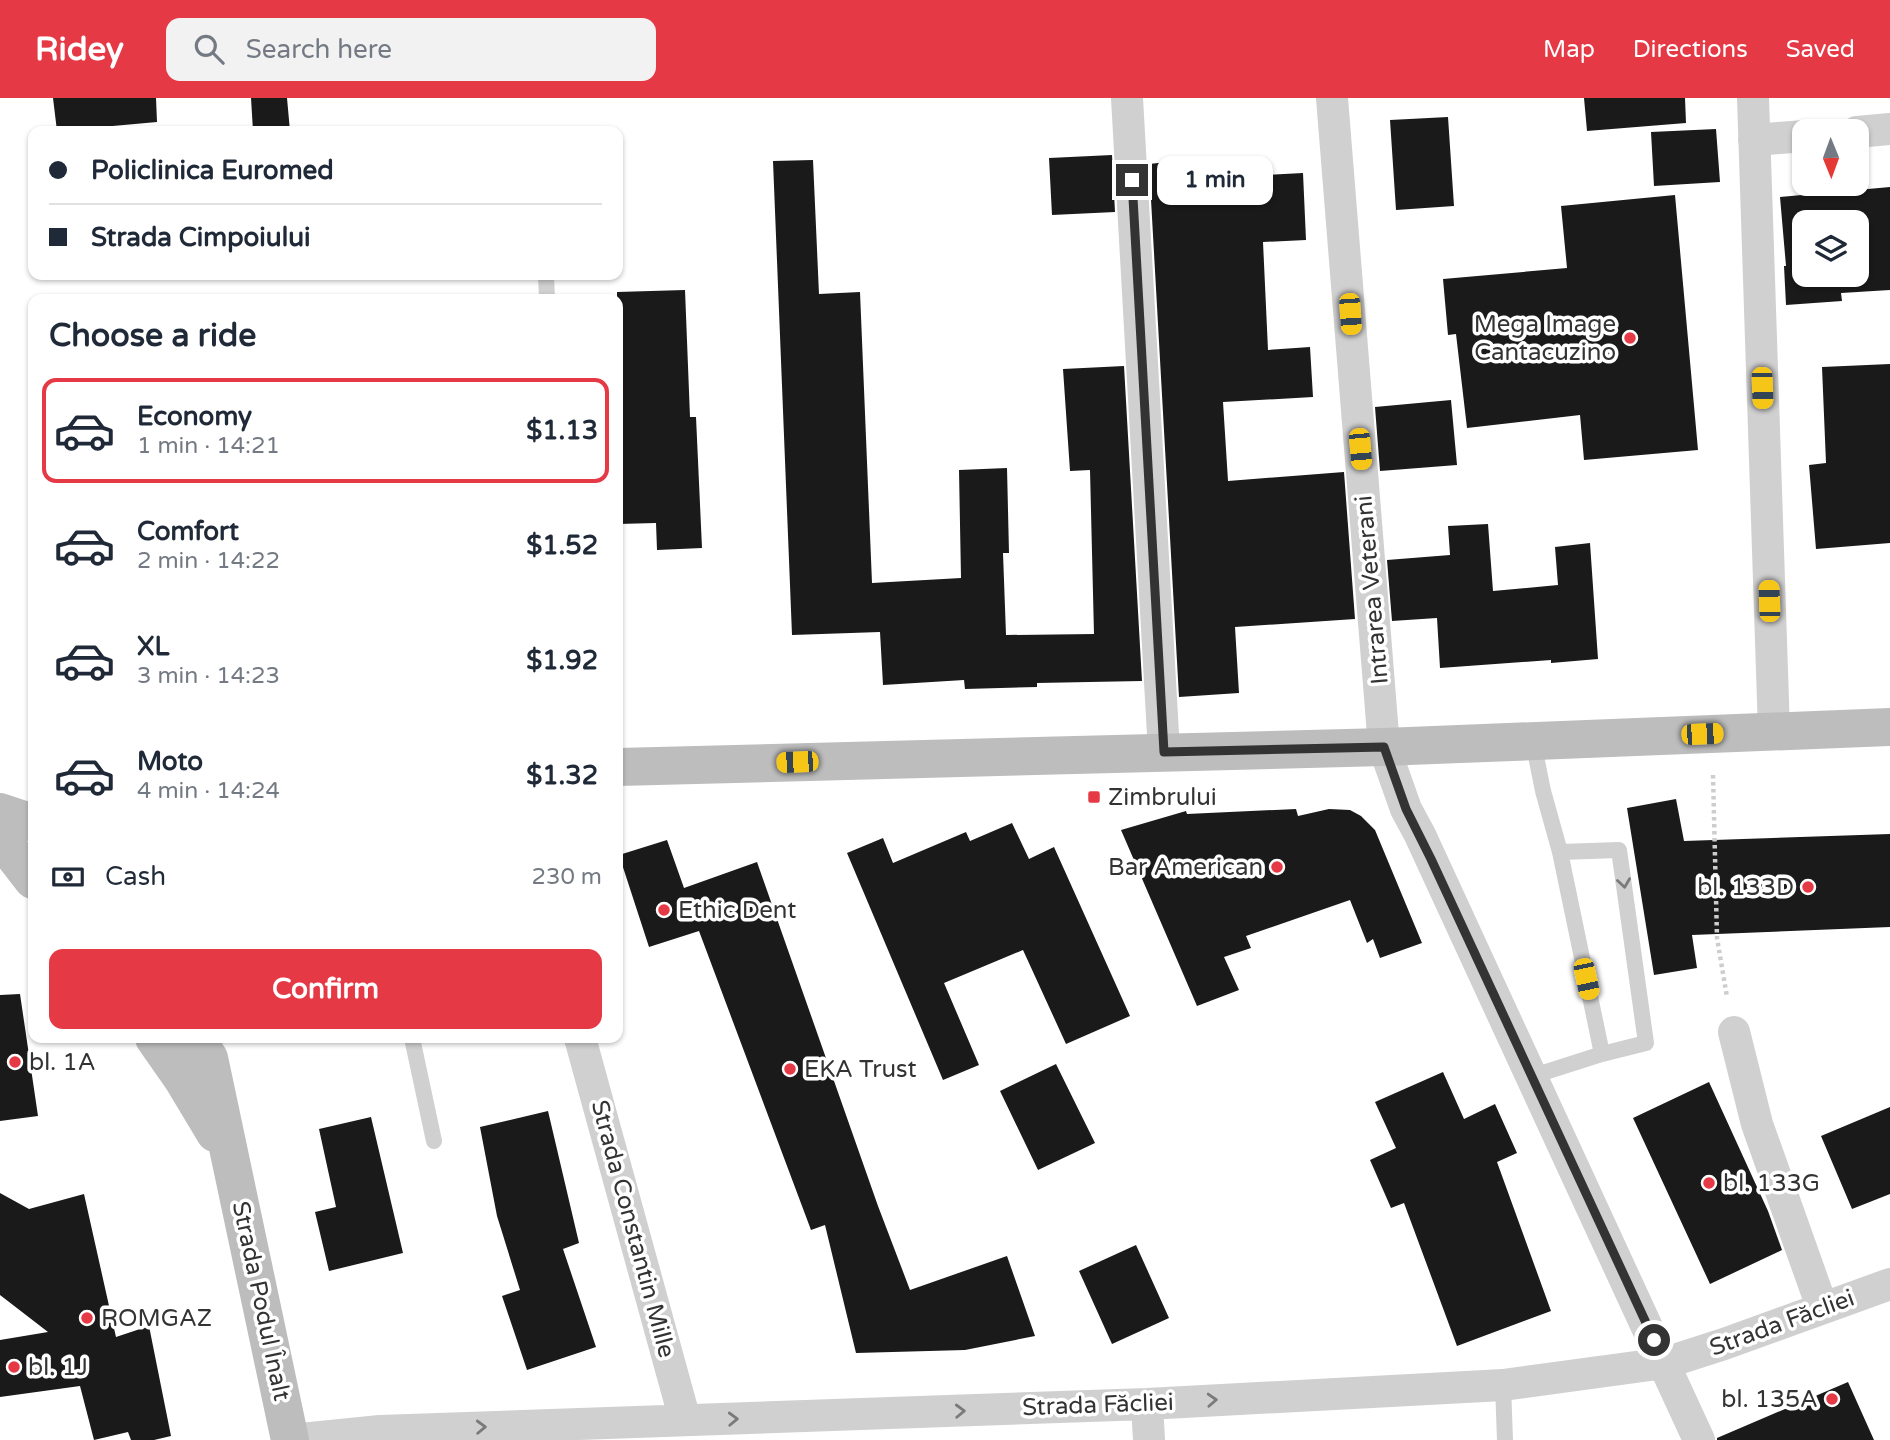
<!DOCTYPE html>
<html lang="en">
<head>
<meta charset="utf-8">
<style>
  :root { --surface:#fff; --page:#f2f2f3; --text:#1f2937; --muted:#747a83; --line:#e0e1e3; --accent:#e63946 }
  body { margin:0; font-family:"Varela Round",sans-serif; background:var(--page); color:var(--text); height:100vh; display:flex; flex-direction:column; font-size:26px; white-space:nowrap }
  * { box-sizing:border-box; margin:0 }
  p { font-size:23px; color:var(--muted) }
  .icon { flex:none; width:38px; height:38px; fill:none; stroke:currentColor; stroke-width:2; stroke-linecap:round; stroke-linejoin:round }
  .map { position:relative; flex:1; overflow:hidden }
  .details { position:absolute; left:28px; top:196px; width:595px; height:749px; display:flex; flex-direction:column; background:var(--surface); border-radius:14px; box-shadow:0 2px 5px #0004 }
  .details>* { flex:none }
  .top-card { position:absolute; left:28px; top:28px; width:595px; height:154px; border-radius:14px; box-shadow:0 2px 5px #0004; display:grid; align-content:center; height:154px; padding:0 21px; background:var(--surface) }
  .needle { width:46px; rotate:179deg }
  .fabs { position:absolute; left:1792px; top:21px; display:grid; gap:14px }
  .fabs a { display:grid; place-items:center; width:77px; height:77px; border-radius:14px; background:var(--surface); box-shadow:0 2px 5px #0004; font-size:35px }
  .end { position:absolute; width:32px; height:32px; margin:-16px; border:9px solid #333; background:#fff; box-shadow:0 0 0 4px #fff }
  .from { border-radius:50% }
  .bubble { position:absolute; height:49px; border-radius:14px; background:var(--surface); box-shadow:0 2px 5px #0004; font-size:23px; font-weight:700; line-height:49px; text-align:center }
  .car { position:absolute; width:21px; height:42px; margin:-21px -10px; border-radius:9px; box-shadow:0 0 5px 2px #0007; background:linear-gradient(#f5c518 24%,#345 0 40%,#f5c518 0 76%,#345 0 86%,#f5c518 0) }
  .top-card b { display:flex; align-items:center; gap:24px; height:66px; font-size:26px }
  .top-card b+b { border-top:2px solid var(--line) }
  .top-card i { width:18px; height:18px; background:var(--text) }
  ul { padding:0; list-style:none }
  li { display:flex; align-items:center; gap:21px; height:105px; margin:0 14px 10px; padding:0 7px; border:4px solid transparent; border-radius:14px }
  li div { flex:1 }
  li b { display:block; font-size:26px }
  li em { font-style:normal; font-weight:700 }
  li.active { border-color:var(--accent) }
  li>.icon { width:63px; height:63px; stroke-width:1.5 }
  h2 { padding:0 21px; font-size:32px; line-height:84px }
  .pay { display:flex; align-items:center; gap:18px; height:77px; padding:0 21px; font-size:26px }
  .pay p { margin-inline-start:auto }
  .primary-button { display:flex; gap:14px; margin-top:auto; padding:14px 21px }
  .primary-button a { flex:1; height:80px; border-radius:14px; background:var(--accent); color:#fff; font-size:28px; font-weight:700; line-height:80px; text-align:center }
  header { display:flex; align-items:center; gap:42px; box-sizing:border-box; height:98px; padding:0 35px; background:var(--accent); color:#fff }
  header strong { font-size:33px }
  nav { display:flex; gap:38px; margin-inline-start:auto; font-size:24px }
  .search { width:490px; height:63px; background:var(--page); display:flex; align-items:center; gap:18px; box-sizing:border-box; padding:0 24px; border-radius:14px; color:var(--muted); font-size:26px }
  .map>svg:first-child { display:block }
</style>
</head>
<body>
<header>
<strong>Ridey</strong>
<div class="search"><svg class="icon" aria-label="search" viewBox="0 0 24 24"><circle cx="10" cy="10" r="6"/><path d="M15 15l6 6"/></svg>Search here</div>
<nav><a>Map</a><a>Directions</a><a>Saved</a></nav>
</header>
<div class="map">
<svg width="1890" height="1342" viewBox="0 0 1890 1342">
  <rect width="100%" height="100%" fill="#fff"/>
  <!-- building -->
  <path fill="#1a1a1a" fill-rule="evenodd" d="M 53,0 L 156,0 L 157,24 L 57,33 Z
    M 251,0 L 287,0 L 290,33 L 253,33 Z
    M 1584,0 L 1685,0 L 1686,25 L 1587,33 Z
    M 1448,19 L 1454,108 L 1396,112 L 1390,22 Z
    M 1716,31 L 1720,84 L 1654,88 L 1651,34 Z
    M 1112,57 L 1115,114 L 1052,117 L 1049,60 Z
    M 1204,60 L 1205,80 L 1303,75 L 1306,142 L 1263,144 L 1268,252 L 1310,249 L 1313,299 L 1223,304 L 1228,383 L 1344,374 L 1355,521 L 1235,529 L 1239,595 L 1179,599 L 1149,66 Z
    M 813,62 L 819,196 L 860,194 L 872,485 L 961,480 L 959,372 L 1007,370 L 1009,455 L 1003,455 L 1006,537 L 1094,536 L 1090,372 L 1070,373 L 1063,271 L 1124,268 L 1142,583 L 1037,585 L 1037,589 L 965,591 L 964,582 L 883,587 L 880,534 L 792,537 L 773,63 Z
    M 1890,89 L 1890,192 L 1841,195 L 1842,203 L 1786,207 L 1784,168 L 1786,168 L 1780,99 ZM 1804,124 L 1857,124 L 1857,177 L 1804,177 Z
    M 1675,97 L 1698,352 L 1584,362 L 1580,317 L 1467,330 L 1456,236 L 1448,237 L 1443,181 L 1567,170 L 1561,108 Z
    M 685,192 L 690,319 L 696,319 L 702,450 L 657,452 L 656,425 L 618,426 L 617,194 Z
    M 1890,266 L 1890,445 L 1816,451 L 1809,367 L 1826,365 L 1822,269 Z
    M 1451,302 L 1457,367 L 1380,373 L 1375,309 Z
    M 1488,426 L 1493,493 L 1558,487 L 1555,449 L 1590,445 L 1598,561 L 1551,565 L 1551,562 L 1440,570 L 1437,520 L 1392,523 L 1387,462 L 1450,457 L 1448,428 Z
    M 1676,701 L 1684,743 L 1890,736 L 1890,829 L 1692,837 L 1697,870 L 1654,877 L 1627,710 Z
    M 1296,711 L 1298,718 L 1329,711 L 1350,712 L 1361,718 L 1375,732 L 1422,845 L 1380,860 L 1373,841 L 1367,845 L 1350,802 L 1246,838 L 1251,850 L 1224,859 L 1239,892 L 1197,908 L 1121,732 L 1186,713 L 1187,716 Z
    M 1012,725 L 1029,761 L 1054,749 L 1130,918 L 1066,946 L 1023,852 L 944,885 L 979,967 L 943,982 L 847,755 L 883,740 L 893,765 L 966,734 L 970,743 Z
    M 667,742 L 684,790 L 757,764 L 878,1108 L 910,1192 L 1007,1158 L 1035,1238 L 965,1252 L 856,1255 L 825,1127 L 811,1132 L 699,833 L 649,849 L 619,757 Z
    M 20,896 L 38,1018 L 0,1023 L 0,897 Z
    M 1056,966 L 1095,1045 L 1038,1072 L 1000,993 Z
    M 1443,974 L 1464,1021 L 1495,1006 L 1517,1055 L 1497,1064 L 1551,1213 L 1457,1248 L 1404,1105 L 1391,1110 L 1370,1062 L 1396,1050 L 1375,1004 Z
    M 1709,984 L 1768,1113 L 1782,1152 L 1710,1186 L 1633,1020 Z
    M 1890,1009 L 1890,1096 L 1852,1111 L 1821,1038 Z
    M 548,1013 L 579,1145 L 563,1151 L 596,1249 L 527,1272 L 502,1198 L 520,1192 L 497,1118 L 480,1029 Z
    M 371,1019 L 403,1155 L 329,1173 L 315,1114 L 336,1109 L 319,1031 Z
    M 0,1095 L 29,1111 L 84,1096 L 116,1239 L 149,1228 L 171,1338 L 154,1342 L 131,1342 L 128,1334 L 94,1342 L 80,1288 L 0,1299 L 0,1242 L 48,1234 L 0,1197 Z
    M 1136,1147 L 1169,1220 L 1112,1246 L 1079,1173 Z
    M 1848,1284 L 1874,1342 L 1717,1342 L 1717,1340 Z"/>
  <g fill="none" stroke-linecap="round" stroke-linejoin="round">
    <!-- path -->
    <path stroke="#cdcdcd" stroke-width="4.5" stroke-dasharray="3.5 3.5" stroke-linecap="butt" d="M 1713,677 L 1717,840 L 1727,899"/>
    <!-- service -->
    <path stroke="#d0d0d0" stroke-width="16" d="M 546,177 L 547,201
      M 1533,643 L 1543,693 L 1560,754 L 1602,956
      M 412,940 L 434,1043
      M 1533,978 L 1602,956 L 1646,945 L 1619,752 L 1560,754
      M 1503,1287 L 1505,1342"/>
    <!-- minor -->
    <path stroke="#d0d0d0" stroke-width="32" d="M 1127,0 L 1164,654
      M 1332,0 L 1384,649 L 1406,711 L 1420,737 L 1699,1342
      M 1753,0 L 1774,633
      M 1857,34 L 1890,31
      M 1754,42 L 1804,38
      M 1734,934 L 1757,1026 L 1822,1209
      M 580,940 L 685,1322
      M 1147,1306 L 1149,1342
      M 291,1342 L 380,1333 L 1147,1306 L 1503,1287 L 1665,1265 L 1724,1246 L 1890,1186"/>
    <!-- secondary -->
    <path stroke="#bdbdbd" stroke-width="38" d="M 618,669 L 1384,649 L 1890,629
      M 0,714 L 33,725
      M 0,745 L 12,755 L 33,782
      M 154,940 L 182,980 L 215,1035
      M 196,940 L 209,960 L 290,1342"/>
  </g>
  <!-- one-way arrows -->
  <defs><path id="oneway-chevron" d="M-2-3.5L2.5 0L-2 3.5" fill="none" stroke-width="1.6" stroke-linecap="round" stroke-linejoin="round" transform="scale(1.75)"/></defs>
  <g stroke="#7a7a7a">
    <use href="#oneway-chevron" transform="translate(1624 785) rotate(82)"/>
    <use href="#oneway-chevron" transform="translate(1212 1302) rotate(-3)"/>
    <use href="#oneway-chevron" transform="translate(960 1313) rotate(-2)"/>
    <use href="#oneway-chevron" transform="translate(733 1321) rotate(-2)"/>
    <use href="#oneway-chevron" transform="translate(481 1329) rotate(-2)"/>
  </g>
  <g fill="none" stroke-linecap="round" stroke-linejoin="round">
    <!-- route -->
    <path stroke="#333" stroke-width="9" d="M 1132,82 L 1164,654 L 1384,649 L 1406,711 L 1431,761 L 1654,1242"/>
  </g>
  <!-- markers -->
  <g fill="#e63946" stroke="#fff" stroke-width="2.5">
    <circle cx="1630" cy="240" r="7"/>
    <rect x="1087" y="692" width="14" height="14" rx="3.5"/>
    <circle cx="1277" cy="769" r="7"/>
    <circle cx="1808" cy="789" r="7"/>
    <circle cx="664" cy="812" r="7"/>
    <circle cx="15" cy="964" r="7"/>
    <circle cx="790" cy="971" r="7"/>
    <circle cx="1709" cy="1085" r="7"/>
    <circle cx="87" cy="1220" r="7"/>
    <circle cx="14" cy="1269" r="7"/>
    <circle cx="1832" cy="1301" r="7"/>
  </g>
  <g text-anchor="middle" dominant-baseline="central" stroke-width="7" stroke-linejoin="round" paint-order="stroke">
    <!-- poi labels -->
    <g font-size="24" fill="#333" stroke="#fff" text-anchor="start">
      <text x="1616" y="226" text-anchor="end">Mega Image<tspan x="1616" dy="28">Cantacuzino</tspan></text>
      <text x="1108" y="699">Zimbrului</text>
      <text x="1263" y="769" text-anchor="end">Bar American</text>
      <text x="1794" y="789" text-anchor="end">bl. 133D</text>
      <text x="678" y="812">Ethic Dent</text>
      <text x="29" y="964">bl. 1A</text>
      <text x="804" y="971">EKA Trust</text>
      <text x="1723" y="1085">bl. 133G</text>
      <text x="101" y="1220">ROMGAZ</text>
      <text x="28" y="1269">bl. 1J</text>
      <text x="1818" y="1301" text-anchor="end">bl. 135A</text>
    </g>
    <!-- street labels -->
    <g font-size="24" fill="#333" stroke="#fff">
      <text transform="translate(1372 492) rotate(-95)">Intrarea Veterani</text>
      <text transform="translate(633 1131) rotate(75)">Strada Constantin Mille</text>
      <text transform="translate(261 1203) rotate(78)">Strada Podul Înalt</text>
      <text transform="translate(1782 1225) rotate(-20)">Strada Făcliei</text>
      <text transform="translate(1098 1307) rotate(-2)">Strada Făcliei</text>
    </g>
  </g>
</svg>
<div class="fabs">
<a><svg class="needle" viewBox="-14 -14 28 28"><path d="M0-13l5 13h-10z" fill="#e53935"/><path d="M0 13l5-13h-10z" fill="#747a83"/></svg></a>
<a><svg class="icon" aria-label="layers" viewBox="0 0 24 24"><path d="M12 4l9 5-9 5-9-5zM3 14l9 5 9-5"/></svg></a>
</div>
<i class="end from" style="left:1654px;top:1242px"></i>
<i class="end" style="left:1132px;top:82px"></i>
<div class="bubble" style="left:1157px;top:58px;width:116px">1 min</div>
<i class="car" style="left:1350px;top:216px;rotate:176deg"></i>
<i class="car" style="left:1762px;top:290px;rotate:178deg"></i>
<i class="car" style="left:1360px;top:351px;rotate:175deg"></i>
<i class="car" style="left:1769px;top:503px;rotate:358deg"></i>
<i class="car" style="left:1702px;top:636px;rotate:88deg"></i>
<i class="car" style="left:797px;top:664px;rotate:268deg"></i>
<i class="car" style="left:1586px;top:881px;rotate:168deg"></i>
<div class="top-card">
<b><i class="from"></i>Policlinica Euromed</b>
<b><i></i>Strada Cimpoiului</b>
</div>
<section class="details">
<h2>Choose a ride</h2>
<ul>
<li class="active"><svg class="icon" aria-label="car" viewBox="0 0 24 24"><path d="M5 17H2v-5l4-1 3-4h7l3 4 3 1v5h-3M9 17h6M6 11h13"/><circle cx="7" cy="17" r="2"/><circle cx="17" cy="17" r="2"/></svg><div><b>Economy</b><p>1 min · 14:21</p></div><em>$1.13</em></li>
<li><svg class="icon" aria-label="car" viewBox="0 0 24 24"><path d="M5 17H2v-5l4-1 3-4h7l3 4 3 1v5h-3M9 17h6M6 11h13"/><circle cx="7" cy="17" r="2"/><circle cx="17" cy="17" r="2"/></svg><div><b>Comfort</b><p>2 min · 14:22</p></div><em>$1.52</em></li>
<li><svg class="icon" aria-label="car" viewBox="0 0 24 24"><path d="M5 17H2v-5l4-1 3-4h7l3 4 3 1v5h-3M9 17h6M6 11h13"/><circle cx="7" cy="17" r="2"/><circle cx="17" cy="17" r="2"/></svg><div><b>XL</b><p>3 min · 14:23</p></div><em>$1.92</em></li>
<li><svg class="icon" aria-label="car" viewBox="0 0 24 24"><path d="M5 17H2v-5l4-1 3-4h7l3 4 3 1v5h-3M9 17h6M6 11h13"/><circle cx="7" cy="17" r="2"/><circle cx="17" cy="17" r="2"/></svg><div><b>Moto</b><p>4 min · 14:24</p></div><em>$1.32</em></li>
</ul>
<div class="pay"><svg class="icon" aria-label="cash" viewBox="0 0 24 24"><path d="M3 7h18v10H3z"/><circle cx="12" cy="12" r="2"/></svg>Cash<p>230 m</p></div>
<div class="primary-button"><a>Confirm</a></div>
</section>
</div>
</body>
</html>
